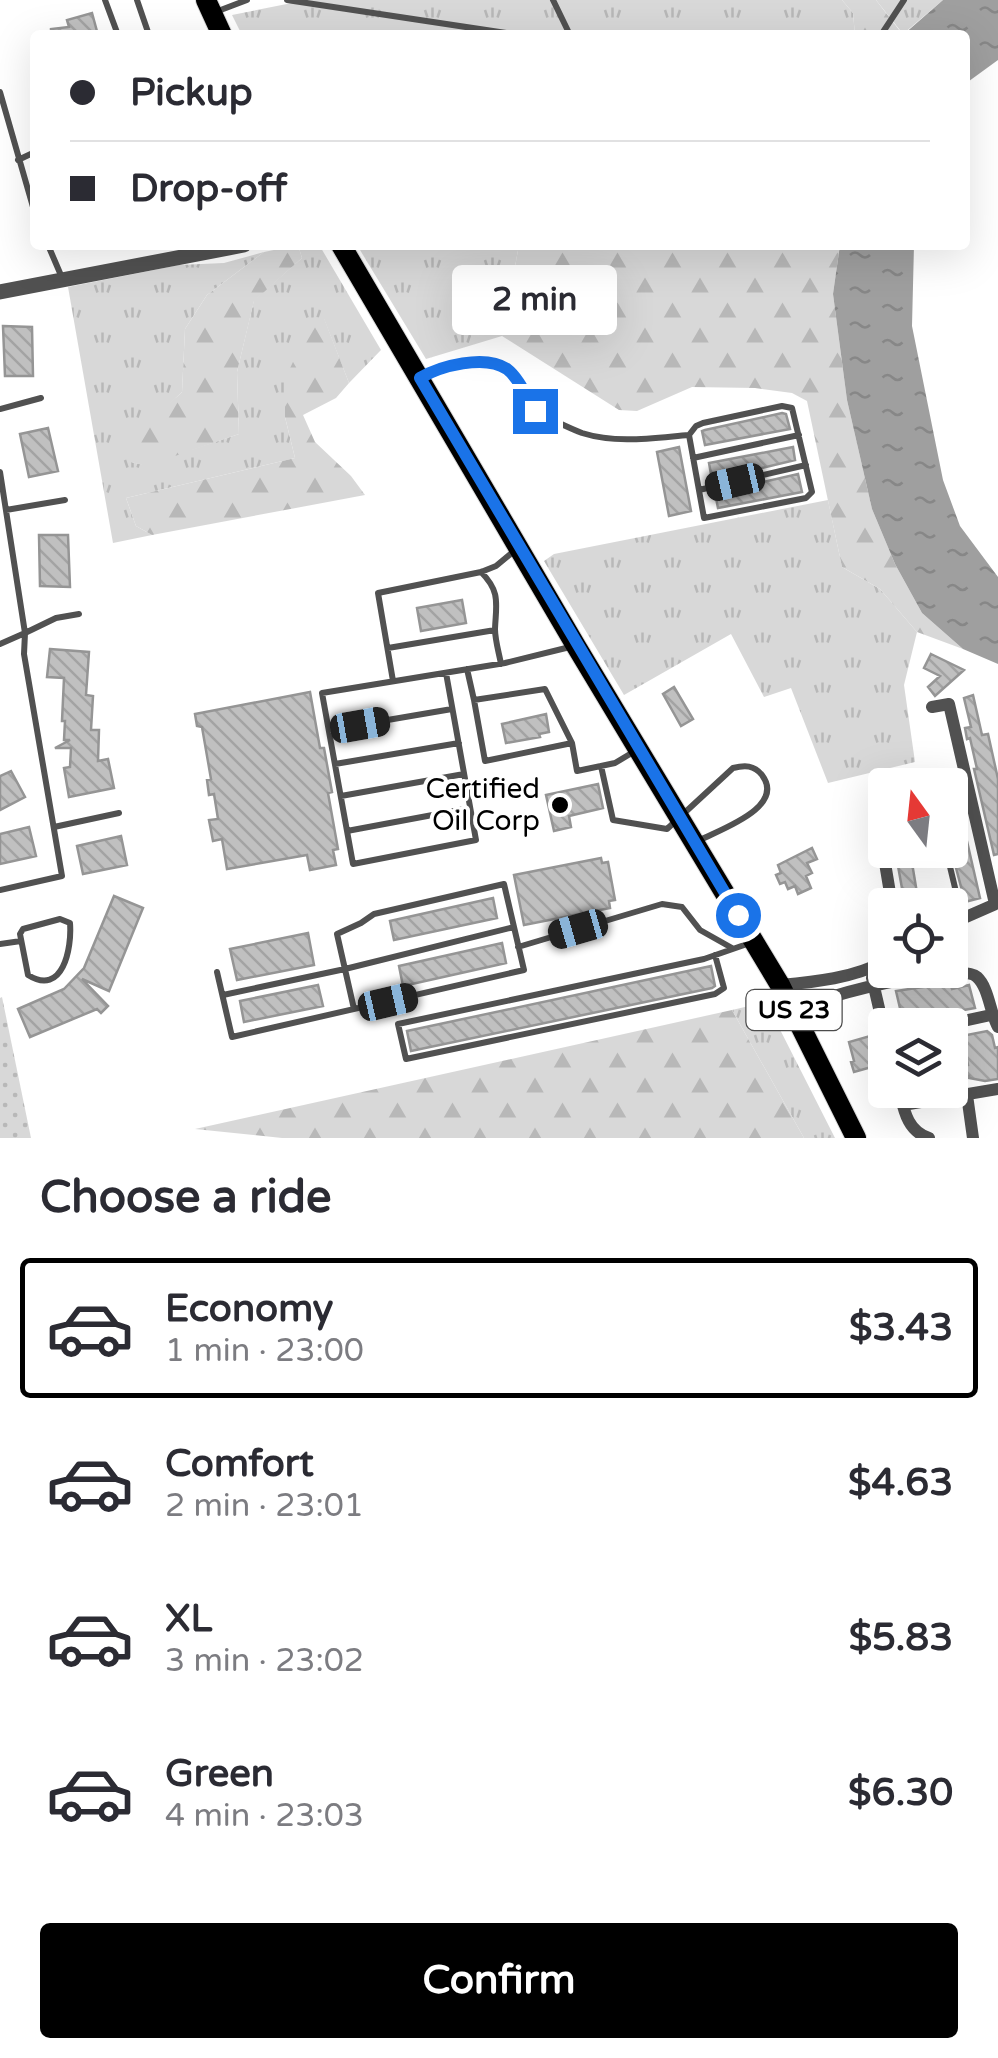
<!DOCTYPE html>
<html lang="en">
<head>
<meta charset="utf-8">
<style>
  :root { --surface:#fff; --page:#f2f2f3; --text:#2b2b33; --muted:#7c7c81; --line:#e1e1e2; --accent:#000 }
  body { margin:0; font-family:"Varela Round",sans-serif; background:var(--page); color:var(--text); height:100vh; display:flex; flex-direction:column; font-size:38px; white-space:nowrap }
  * { box-sizing:border-box; margin:0 }
  p { font-size:32px; color:var(--muted) }
  .icon { flex:none; width:55px; height:55px; fill:none; stroke:currentColor; stroke-width:2; stroke-linecap:round; stroke-linejoin:round }
  .map { position:relative; height:1138px; overflow:hidden }
  .drawer { display:flex; flex-direction:column; background:var(--surface); flex:1 }
  .drawer>* { flex:none }
  .guide { position:absolute; left:30px; top:30px; width:940px; height:220px; border-radius:10px; box-shadow:0 10px 40px #0002; display:grid; align-content:center; height:220px; padding:0 40px; background:var(--surface) }
  .needle { width:65px; rotate:345deg }
  .buttons { position:absolute; left:868px; top:768px; display:grid; gap:20px }
  .buttons a { display:grid; place-items:center; width:100px; height:100px; border-radius:10px; background:var(--surface); box-shadow:0 10px 40px #0002; font-size:50px }
  .end { position:absolute; width:45px; height:45px; margin:-22px; border:12px solid #1a73e8; background:#fff; box-shadow:0 0 0 5px #fff }
  .from { border-radius:50% }
  .bubble { position:absolute; height:70px; border-radius:10px; background:var(--surface); box-shadow:0 10px 40px #0002; font-size:32px; font-weight:700; line-height:70px; text-align:center }
  .car { position:absolute; width:30px; height:60px; margin:-30px -15px; border-radius:12px; box-shadow:0 0 8px 2px #0007; background:linear-gradient(#222 24%,#8ab4d8 0 40%,#222 0 76%,#8ab4d8 0 86%,#222 0) }
  .guide b { display:flex; align-items:center; gap:35px; height:95px; font-size:38px }
  .guide b+b { border-top:2px solid var(--line) }
  .guide i { width:25px; height:25px; background:var(--text) }
  ul { padding:0; list-style:none }
  li { display:flex; align-items:center; gap:30px; height:140px; margin:0 20px 15px; padding:0 20px; border:5px solid transparent; border-radius:10px }
  li div { flex:1 }
  li b { display:block; font-size:38px }
  li em { font-style:normal; font-weight:700 }
  li.active { border-color:var(--accent) }
  li>.icon { width:90px; height:90px; stroke-width:1.5 }
  h2 { padding:0 40px; font-size:45px; line-height:120px }
  .primary-button { display:flex; gap:20px; margin-top:auto; padding:20px 40px }
  .primary-button a { flex:1; height:115px; border-radius:10px; background:var(--accent); color:#fff; font-size:40px; font-weight:700; line-height:115px; text-align:center }
  .map>svg:first-child { display:block }
</style>
</head>
<body>
<div class="map">
<svg width="998" height="1138" viewBox="0 0 998 1138">
  <defs>
    <pattern id="grass-tufts" width="24" height="20" patternUnits="userSpaceOnUse" patternTransform="scale(2.5)"><rect width="24" height="20" fill="#d8d8d8"/><path d="M3 7l-1-3M5 7V3M7 7l1-3M15 17l-1-3M17 17v-4M19 17l1-3" fill="none" stroke="#b8b8b8"/></pattern>
    <pattern id="forest-firs" width="22" height="20" patternUnits="userSpaceOnUse" patternTransform="scale(2.5)"><rect width="22" height="20" fill="#d8d8d8"/><path d="M5 1l3.5 6h-7zM16 11l3.5 6h-7z" fill="#b8b8b8"/></pattern>
    <pattern id="park-dots" width="8" height="8" patternUnits="userSpaceOnUse" patternTransform="scale(2.5)"><rect width="8" height="8" fill="#d8d8d8"/><path d="M2 2h.1M6 6h.1" fill="none" stroke="#b8b8b8" stroke-width="1.8" stroke-linecap="round"/></pattern>
    <pattern id="water-ripples" width="26" height="14" patternUnits="userSpaceOnUse" patternTransform="scale(2.5)"><rect width="26" height="14" fill="#9f9f9f"/><path d="M2 4q2-2 4 0t4 0M15 11q2-2 4 0t4 0" fill="none" stroke="#878787"/></pattern>
    <pattern id="building-back-hatch" width="6" height="6" patternUnits="userSpaceOnUse" patternTransform="scale(2.5)"><rect width="6" height="6" fill="#c0c0c0"/><path d="M-1 5l2 2M0 0l6 6M5-1l2 2" fill="none" stroke="#a3a3a3"/></pattern>
  </defs>
  <rect width="100%" height="100%" fill="#fff"/>
  <!-- grass -->
  <path fill="url(#grass-tufts)" d="M 307,0 L 842,0 L 853,13 L 855,35 L 376,35 L 331,32 L 330,35 L 242,35 L 232,15 Z
    M 876,0 L 943,0 L 903,34 Z
    M 298,245 L 315,245 L 321,248 L 381,350 L 349,383 L 324,319 L 285,417 L 295,458 L 126,498 L 136,526 L 152,535 L 113,543 L 68,287 L 179,265 L 224,263 L 264,252 L 207,295 L 185,329 L 182,392 L 163,410 L 131,462 L 145,465 L 239,434 L 237,372 L 254,300 L 302,258 Z
    M 357,245 L 519,245 L 502,336 L 426,359 Z
    M 828,500 L 842,567 L 880,589 L 917,632 L 904,685 L 915,762 L 828,783 L 791,688 L 764,697 L 731,634 L 624,695 L 544,561 L 554,554 Z
    M 766,1002 L 835,1138 L 804,1138 L 732,1010 Z"/>
  <!-- forest -->
  <path fill="url(#forest-firs)" d="M 842,0 L 876,0 L 903,35 L 855,35 L 853,13 Z
    M 298,245 L 302,258 L 254,301 L 237,372 L 239,434 L 146,466 L 131,462 C 131,454 130,445 133,437 C 137,426 171,403 182,392 L 185,329 L 207,295 L 264,252 Z
    M 519,245 L 840,245 L 833,294 L 847,400 L 872,509 L 895,564 L 922,613 L 963,649 L 917,632 L 880,589 L 842,567 L 807,401 L 792,393 L 755,388 L 692,387 L 637,411 L 619,410 L 502,336 Z
    M 314,317 L 324,318 L 349,383 L 336,398 L 303,415 L 315,442 L 351,476 L 365,495 L 152,535 L 136,526 L 126,498 L 295,458 L 285,417 L 285,379 Z
    M 732,1010 L 804,1138 L 282,1138 L 195,1129 Z"/>
  <!-- park -->
  <path fill="url(#park-dots)" d="M 2,997 L 31,1138 L 0,1138 L 0,998 Z"/>
  <!-- water -->
  <path fill="url(#water-ripples)" d="M 943,0 L 998,0 L 998,60 L 965,84 L 965,35 L 903,35 Z
    M 840,245 L 914,245 L 912,326 L 943,480 L 960,526 L 998,577 L 998,664 L 963,649 L 922,613 L 895,564 L 872,509 L 847,400 L 833,294 Z"/>
  <!-- building -->
  <path fill="url(#building-back-hatch)" stroke="#959595" stroke-width="2.5" d="M 92,13 L 98,35 L 51,35 L 51,29 L 69,27 L 67,20 Z
    M 3,326 L 32,327 L 33,376 L 5,376 Z
    M 782,413 L 786,414 L 790,429 L 705,445 L 702,431 L 705,430 Z
    M 48,428 L 58,471 L 29,477 L 20,434 Z
    M 679,447 L 691,511 L 669,516 L 657,452 Z
    M 793,447 L 795,460 L 712,480 L 709,463 Z
    M 798,474 L 802,492 L 718,508 L 715,493 Z
    M 39,535 L 68,535 L 70,587 L 40,586 Z
    M 462,600 L 466,623 L 421,631 L 417,608 Z
    M 50,649 L 89,652 L 86,695 L 93,696 L 91,730 L 99,730 L 98,761 L 108,759 L 114,788 L 69,797 L 64,768 L 70,767 L 71,748 L 55,748 L 70,740 L 64,740 L 65,721 L 62,721 L 64,678 L 47,677 Z
    M 931,654 L 964,670 L 935,696 L 928,687 L 940,676 L 924,668 Z
    M 674,687 L 693,719 L 681,726 L 663,694 Z
    M 310,692 L 320,748 L 324,748 L 332,792 L 328,793 L 338,849 L 333,850 L 336,865 L 310,870 L 307,855 L 227,869 L 222,839 L 213,841 L 209,820 L 218,819 L 214,794 L 209,795 L 207,780 L 211,779 L 202,727 L 197,726 L 195,714 Z
    M 973,695 L 982,735 L 988,734 L 998,779 L 998,854 L 994,855 L 974,769 L 977,769 L 970,738 L 967,739 L 965,728 L 971,727 L 964,698 Z
    M 546,714 L 549,732 L 539,734 L 540,737 L 506,743 L 502,724 Z
    M 11,771 L 25,797 L 0,810 L 0,776 Z
    M 598,784 L 603,808 L 569,816 L 571,827 L 554,831 L 546,795 Z
    M 961,815 L 980,898 L 965,902 L 950,845 L 950,817 Z
    M 29,827 L 36,856 L 0,864 L 0,834 Z
    M 121,836 L 127,865 L 83,874 L 77,846 Z
    M 812,848 L 817,859 L 807,863 L 812,873 L 806,876 L 811,888 L 798,894 L 795,886 L 788,889 L 785,882 L 780,884 L 776,875 L 781,873 L 778,865 Z
    M 601,858 L 602,863 L 608,862 L 615,900 L 609,901 L 610,908 L 524,925 L 514,875 Z
    M 912,863 L 919,905 L 905,905 L 898,866 Z
    M 114,896 L 143,908 L 109,991 L 82,979 L 108,1006 L 101,1013 L 97,1009 L 30,1037 L 18,1009 L 64,989 L 84,968 Z
    M 493,898 L 497,918 L 394,940 L 390,921 Z
    M 308,933 L 314,965 L 237,980 L 230,949 Z
    M 502,943 L 506,963 L 403,986 L 399,966 Z
    M 711,966 L 715,986 L 712,988 L 411,1051 L 407,1031 Z
    M 950,983 L 952,989 L 969,985 L 975,1008 L 903,1021 L 896,991 Z
    M 318,985 L 323,1006 L 244,1022 L 240,1001 Z
    M 987,1031 L 992,1035 L 995,1048 L 998,1047 L 998,1079 L 985,1081 L 969,1078 L 969,1076 L 950,1078 L 950,1069 L 968,1065 L 962,1036 Z
    M 870,1036 L 875,1066 L 854,1072 L 851,1062 L 854,1061 L 849,1042 Z"/>
  <g fill="none" stroke-linecap="round" stroke-linejoin="round">
    <!-- trunk casing -->
    <g stroke="#dbdbdb" stroke-width="22">
      <path id="trunk" d="M 206,0 L 222,35
        M 341,245 L 576,646 L 780,985 L 856,1138"/>
    </g>
    <!-- service -->
    <path stroke="#515151" stroke-width="6" d="M 105,0 L 118,35
      M 137,0 L 149,35
      M 287,0 L 519,35
      M 553,0 L 570,35
      M 218,11 L 247,0
      M 881,35 L 904,0
      M 0,92 L 35,214
      M 18,160 L 35,152
      M 48,245 L 63,280
      M 421,377 C 440,365 488,354 508,370 C 520,380 523,398 534,409 C 538,414 574,430 582,433 C 617,444 653,438 689,435 L 704,518 L 806,498 L 812,492 L 792,408 L 782,406 L 703,423 L 696,426 L 689,435
      M 0,409 L 41,398
      M 693,458 L 799,435
      M 0,472 L 25,633 L 0,644
      M 699,490 L 806,465
      M 6,510 L 65,500
      M 481,572 C 501,592 496,604 495,629 C 495,640 499,653 501,664
      M 388,648 L 495,630
      M 467,669 L 474,700 L 545,689 L 572,743 L 577,771 L 615,763 L 635,751
      M 446,673 L 476,840 L 353,864 L 322,693 L 505,663 L 570,647
      M 393,681 L 378,593 L 481,572 L 496,566 L 514,551
      M 474,700 L 485,761 L 572,743
      M 329,730 L 452,709
      M 335,764 L 459,743
      M 601,766 L 613,820 L 667,829 L 733,768 C 745,765 754,765 762,775 C 786,807 721,829 700,840
      M 341,796 L 464,774
      M 950,802 L 969,797
      M 54,827 L 119,813
      M 347,831 L 470,808
      M 946,850 L 962,917
      M 0,890 L 62,876 L 24,654 L 25,633 L 56,618 L 79,614
      M 60,919 L 70,923 C 72,948 63,997 28,975 L 20,934 L 23,929 Z
      M 0,944 L 21,941
      M 518,947 L 662,904 L 682,907 L 700,930 L 732,948
      M 715,955 L 724,988 L 715,994 L 406,1059 L 398,1024 L 704,959 L 750,943
      M 217,972 L 232,1037 L 524,970 L 504,884 L 374,914 L 361,923 L 337,934 L 354,1009
      M 223,995 L 345,969 L 514,927"/>
    <!-- minor -->
    <path stroke="#515151" stroke-width="12" d="M 932,707 L 949,704 L 995,904
      M 885,863 L 892,905
      M 950,924 L 998,903
      M 872,978 L 885,1034
      M 780,985 C 815,982 854,978 885,961
      M 795,1012 C 807,1007 818,1001 831,997 C 854,990 961,962 977,977 C 989,988 990,1013 998,1027
      M 945,1025 L 991,1015
      M 899,1090 C 904,1110 907,1131 929,1138
      M 967,1095 L 973,1138
      M 903,1105 L 998,1089"/>
    <!-- tertiary -->
    <path stroke="#515151" stroke-width="15" d="M 0,292 L 244,245"/>
    <!-- trunk -->
    <use href="#trunk" stroke="#000" stroke-width="20"/>
  </g>
  <g fill="none" stroke-linecap="round" stroke-linejoin="round">
    <!-- route -->
    <path stroke="#1a73e8" stroke-width="12" d="M 535,411 C 527,398 519,378 507,369 C 485,354 440,366 420,378 L 738,915"/>
  </g>
  <!-- markers -->
  <circle fill="#000" stroke="#fff" stroke-width="4" cx="560" cy="805" r="10"/>
  <g text-anchor="middle" dominant-baseline="central" stroke-width="8" stroke-linejoin="round" paint-order="stroke">
    <!-- shield labels -->
    <rect fill="#fff" stroke="#4c4c4c" stroke-width="2.5" x="746.5" y="990" width="95" height="40" rx="8"/>
    <g font-size="25" font-weight="bold" fill="#000">
      <text x="794" y="1010">US 23</text>
    </g>
    <!-- poi labels -->
    <g font-size="28" fill="#000" stroke="#fff" text-anchor="end">
      <text x="540" y="789">Certified<tspan x="540" dy="32">Oil Corp</tspan></text>
    </g>
  </g>
</svg>
<div class="buttons">
<a><svg class="needle" viewBox="-14 -14 28 28"><path d="M0-13l5 13h-10z" fill="#e53935"/><path d="M0 13l5-13h-10z" fill="#7c7c81"/></svg></a>
<a><svg class="icon" aria-label="locate" viewBox="0 0 24 24"><circle cx="12" cy="12" r="6"/><path d="M12 2v4M12 18v4M2 12h4M18 12h4"/></svg></a>
<a><svg class="icon" aria-label="layers" viewBox="0 0 24 24"><path d="M12 4l9 5-9 5-9-5zM3 14l9 5 9-5"/></svg></a>
</div>
<i class="end from" style="left:738px;top:915px"></i>
<i class="end" style="left:535px;top:411px"></i>
<div class="bubble" style="left:452px;top:265px;width:165px">2 min</div>
<i class="car" style="left:735px;top:482px;rotate:257deg"></i>
<i class="car" style="left:360px;top:725px;rotate:80deg"></i>
<i class="car" style="left:578px;top:929px;rotate:254deg"></i>
<i class="car" style="left:388px;top:1002px;rotate:77deg"></i>
<div class="guide">
<b><i class="from"></i>Pickup</b>
<b><i></i>Drop-off</b>
</div>
</div>
<section class="drawer">
<h2>Choose a ride</h2>
<ul>
<li class="active"><svg class="icon" aria-label="car" viewBox="0 0 24 24"><path d="M5 17H2v-5l4-1 3-4h7l3 4 3 1v5h-3M9 17h6M6 11h13"/><circle cx="7" cy="17" r="2"/><circle cx="17" cy="17" r="2"/></svg><div><b>Economy</b><p>1 min · 23:00</p></div><em>$3.43</em></li>
<li><svg class="icon" aria-label="car" viewBox="0 0 24 24"><path d="M5 17H2v-5l4-1 3-4h7l3 4 3 1v5h-3M9 17h6M6 11h13"/><circle cx="7" cy="17" r="2"/><circle cx="17" cy="17" r="2"/></svg><div><b>Comfort</b><p>2 min · 23:01</p></div><em>$4.63</em></li>
<li><svg class="icon" aria-label="car" viewBox="0 0 24 24"><path d="M5 17H2v-5l4-1 3-4h7l3 4 3 1v5h-3M9 17h6M6 11h13"/><circle cx="7" cy="17" r="2"/><circle cx="17" cy="17" r="2"/></svg><div><b>XL</b><p>3 min · 23:02</p></div><em>$5.83</em></li>
<li><svg class="icon" aria-label="car" viewBox="0 0 24 24"><path d="M5 17H2v-5l4-1 3-4h7l3 4 3 1v5h-3M9 17h6M6 11h13"/><circle cx="7" cy="17" r="2"/><circle cx="17" cy="17" r="2"/></svg><div><b>Green</b><p>4 min · 23:03</p></div><em>$6.30</em></li>
</ul>
<div class="primary-button"><a>Confirm</a></div>
</section>
</body>
</html>
